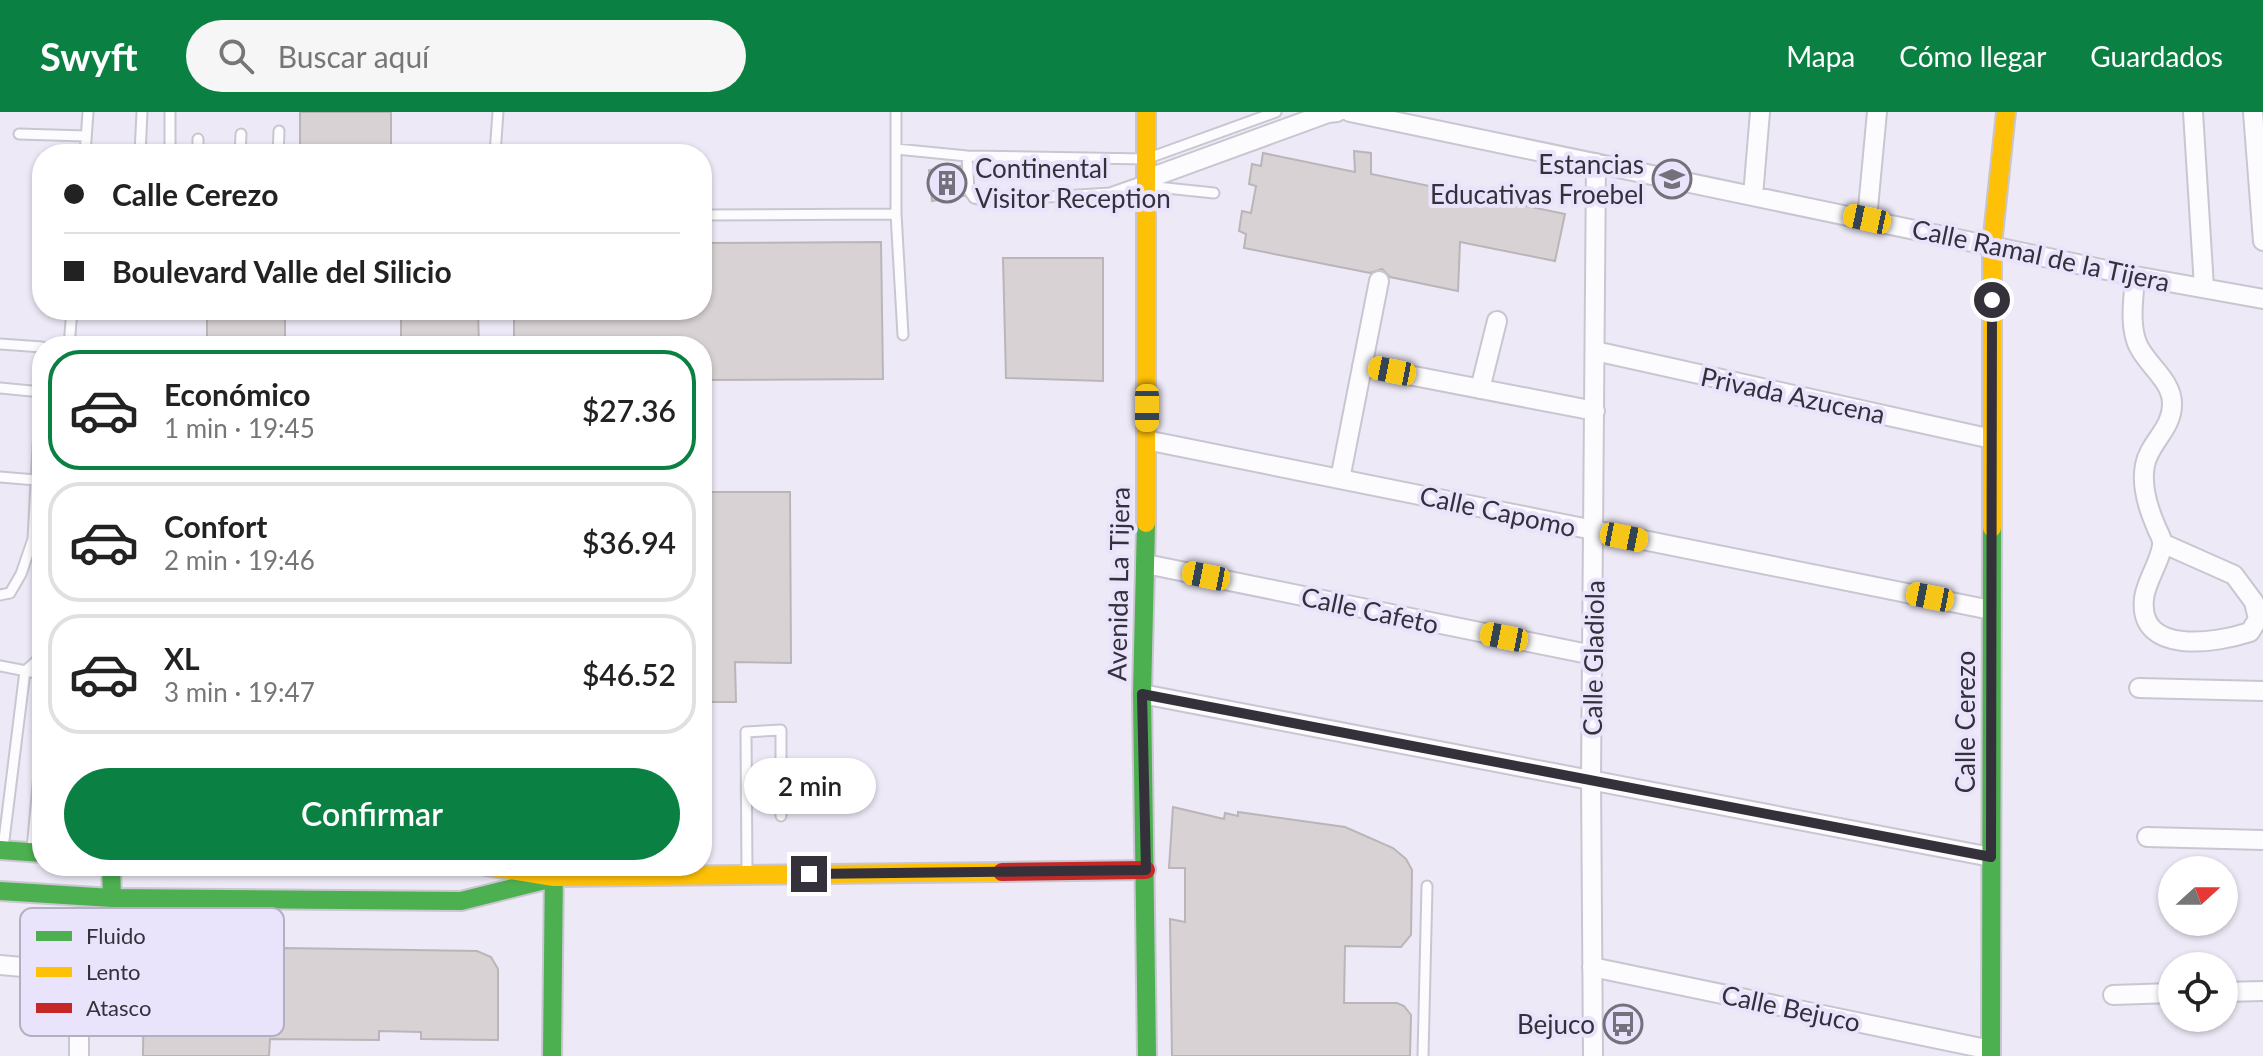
<!DOCTYPE html>
<html lang="es">
<head>
<meta charset="utf-8">
<style>
  :root { --surface:#fff; --page:#f6f6f6; --text:#222; --muted:#767676; --line:#e0e0e0; --accent:#0b8043 }
  body { margin:0; font-family:Lato,sans-serif; background:var(--page); color:var(--text); height:100vh; display:flex; flex-direction:column; font-size:30px; white-space:nowrap }
  * { box-sizing:border-box; margin:0 }
  p { font-size:26px; color:var(--muted) }
  .icon { flex:none; width:44px; height:44px; fill:none; stroke:currentColor; stroke-width:2; stroke-linecap:round; stroke-linejoin:round }
  .map { position:relative; flex:1; overflow:hidden }
  .sheet { position:absolute; left:32px; top:224px; width:680px; height:540px; display:flex; flex-direction:column; background:var(--surface); border-radius:32px; box-shadow:0 2px 6px #0004 }
  .sheet>* { flex:none }
  .guide { position:absolute; left:32px; top:32px; width:680px; height:176px; border-radius:32px; box-shadow:0 2px 6px #0004; display:grid; align-content:center; height:176px; padding:0 32px; background:var(--surface) }
  .needle { width:52px; rotate:69deg }
  .controls { position:absolute; left:2158px; top:744px; display:grid; gap:16px }
  .controls a { display:grid; place-items:center; width:80px; height:80px; border-radius:50%; background:var(--surface); box-shadow:0 2px 6px #0004; font-size:40px }
  .end { position:absolute; width:36px; height:36px; margin:-18px; border:10px solid #34313b; background:#fff; box-shadow:0 0 0 4px #fff }
  .from { border-radius:50% }
  .bubble { position:absolute; height:56px; border-radius:28px; background:var(--surface); box-shadow:0 2px 6px #0004; font-size:26px; font-weight:600; line-height:56px; text-align:center }
  .car { position:absolute; width:24px; height:48px; margin:-24px -12px; border-radius:10px; box-shadow:0 0 6px 2px #0007; background:linear-gradient(#f5c518 24%,#345 0 40%,#f5c518 0 76%,#345 0 86%,#f5c518 0) }
  .guide b { display:flex; align-items:center; gap:28px; height:76px; font-size:30px }
  .guide b+b { border-top:2px solid var(--line) }
  .guide i { width:20px; height:20px; background:var(--text) }
  ul { padding:14px 0 0; list-style:none }
  li { display:flex; align-items:center; gap:24px; height:120px; margin:0 16px 12px; padding:0 16px; border:4px solid var(--line); border-radius:32px }
  li div { flex:1 }
  li b { display:block; font-size:30px }
  li em { font-style:normal; font-weight:600 }
  li.current { border-color:var(--accent) }
  li>.icon { width:72px; height:72px; stroke-width:1.5 }
  .button { display:flex; gap:16px; margin-top:auto; padding:16px 32px }
  .button a { flex:1; height:92px; border-radius:48px; background:var(--accent); color:#fff; font-size:32px; font-weight:600; line-height:92px; text-align:center }
  header { display:flex; align-items:center; gap:48px; box-sizing:border-box; height:112px; padding:0 40px; background:var(--accent); color:#fff }
  header strong { font-size:38px }
  nav { display:flex; gap:44px; margin-inline-start:auto; font-size:28px }
  .search { width:560px; height:72px; background:var(--page); display:flex; align-items:center; gap:20px; box-sizing:border-box; padding:0 28px; border-radius:44px; color:var(--muted); font-size:30px }
  .map>svg:first-child { display:block }
</style>
</head>
<body>
<header>
<strong>Swyft</strong>
<div class="search"><svg class="icon" aria-label="search" viewBox="0 0 24 24"><circle cx="10" cy="10" r="6"/><path d="M15 15l6 6"/></svg>Buscar aquí</div>
<nav><a>Mapa</a><a>Cómo llegar</a><a>Guardados</a></nav>
</header>
<div class="map">
<svg width="2263" height="944" viewBox="0 0 2263 944">
  <rect width="100%" height="100%" fill="#ede9f6"/>
  <!-- building -->
  <path fill="#d8d2d4" stroke="#bab5b8" stroke-width="2" d="M 300,0 L 391,0 L 391,42 L 300,42 Z
    M 1354,39 L 1371,41 L 1371,62 L 1565,102 L 1555,149 L 1460,130 L 1458,179 L 1390,165 L 1382,157 L 1370,161 L 1244,136 L 1246,122 L 1239,119 L 1242,99 L 1251,101 L 1256,74 L 1249,72 L 1252,52 L 1261,54 L 1263,41 L 1355,60 Z
    M 960,54 L 964,84 L 932,89 L 929,58 Z
    M 881,130 L 883,267 L 702,268 L 702,234 L 514,234 L 514,198 L 702,198 L 702,131 Z
    M 1003,146 L 1103,146 L 1103,269 L 1006,266 Z
    M 207,198 L 285,198 L 285,234 L 207,234 Z
    M 401,198 L 478,198 L 479,234 L 401,234 Z
    M 702,380 L 790,380 L 791,551 L 735,550 L 736,590 L 702,590 Z
    M 1173,695 L 1224,707 L 1225,701 L 1238,704 L 1238,700 L 1345,715 L 1393,736 L 1406,747 L 1412,758 L 1411,823 L 1401,835 L 1345,834 L 1344,891 L 1397,891 L 1404,894 L 1411,903 L 1410,944 L 1172,944 L 1170,807 L 1185,810 L 1185,756 L 1169,756 Z
    M 284,836 L 477,839 L 491,845 L 498,857 L 498,928 L 421,927 L 421,920 L 379,919 L 379,928 L 270,927 L 269,944 L 143,944 L 144,856 L 284,859 Z"/>
  <g fill="none" stroke-linecap="round" stroke-linejoin="round">
    <!-- lane casing -->
    <g stroke="#c9c6d1" stroke-width="13">
      <path id="lane" d="M 896,0 L 896,102 L 903,223
        M 19,22 L 86,24
        M 198,27 L 198,42
        M 896,37 L 967,44 L 1146,47 L 1276,0
        M 85,42 L 88,0
        M 140,42 L 142,0
        M 170,42 L 170,0
        M 240,42 L 241,22
        M 278,42 L 279,19
        M 495,42 L 498,0
        M 967,44 L 969,79 L 974,86 L 985,89 L 1110,81 L 1144,69
        M 1147,74 L 1214,81
        M 702,103 L 896,102
        M 0,232 L 42,235
        M 69,234 L 72,198
        M 0,276 L 42,280
        M 0,365 L 36,368
        M 0,483 L 10,481 L 21,462 L 33,427 L 41,279
        M 0,554 L 42,562
        M 3,736 L 25,559 L 42,544
        M 32,737 L 42,631
        M 747,760 L 746,620 L 781,618 L 781,704
        M 1423,944 L 1427,774"/>
    </g>
    <!-- street casing -->
    <g stroke="#c9c6d1" stroke-width="22">
      <path id="street" d="M 1350,0 L 2135,164 L 2263,187
        M 2193,0 L 2204,175
        M 2253,0 L 2263,129
        M 1147,67 L 1328,1 L 1337,0
        M 1753,84 L 1760,0
        M 1867,107 L 1877,0
        M 2135,164 C 2134,185 2129,210 2137,231 C 2145,252 2173,268 2172,293 C 2172,317 2149,331 2145,353 C 2141,373 2147,393 2155,412 C 2157,418 2161,424 2162,429 C 2164,444 2145,470 2144,487 C 2138,544 2217,531 2250,520 L 2258,507 L 2254,490 L 2234,463 L 2162,431
        M 1595,239 L 1992,327
        M 1362,254 L 1595,299
        M 1480,277 L 1497,209
        M 1146,328 L 1991,498
        M 1340,367 L 1379,169
        M 1146,452 L 1593,543
        M 2139,576 L 2263,579
        M 1142,582 L 1991,745
        M 2147,725 L 2263,728
        M 0,853 L 66,859 L 74,864 L 79,878 L 79,944
        M 1592,855 L 1991,938
        M 2224,880 L 2263,879
        M 2113,883 L 2172,881
        M 1593,944 L 1591,667 L 1596,51"/>
    </g>
    <!-- fast casing -->
    <g stroke="#c9c6d1" stroke-width="22">
      <path id="fast" d="M 1146,411 L 1142,582 L 1147,944
        M 0,738 L 42,741
        M 111,754 L 112,786
        M 0,779 L 112,786 L 461,789 L 545,768
        M 552,944 L 554,754
        M 1991,944 L 1992,416"/>
    </g>
    <!-- slow casing -->
    <g stroke="#c9c6d1" stroke-width="22">
      <path id="slow" d="M 1146,0 L 1146,411
        M 1992,416 L 1992,133 L 2006,0
        M 486,754 L 554,765 L 1002,760"/>
    </g>
    <!-- jam casing -->
    <g stroke="#c9c6d1" stroke-width="22">
      <path id="jam" d="M 1002,760 L 1146,758"/>
    </g>
    <!-- lane -->
    <use href="#lane" stroke="#fcfcfe" stroke-width="9"/>
    <!-- street -->
    <use href="#street" stroke="#fcfcfe" stroke-width="18"/>
    <!-- fast -->
    <use href="#fast" stroke="#4caf50" stroke-width="18"/>
    <!-- slow -->
    <use href="#slow" stroke="#ffc107" stroke-width="18"/>
    <!-- jam -->
    <use href="#jam" stroke="#c62828" stroke-width="18"/>
  </g>
  <g fill="none" stroke-linecap="round" stroke-linejoin="round">
    <!-- route -->
    <path stroke="#34313b" stroke-width="10" d="M 809,762 L 1146,758 L 1142,582 L 1991,745 L 1992,188"/>
  </g>
  <!-- icons -->
  <defs>
    <g id="school-ring" transform="scale(2)"><circle r="9.5" fill="#eae3fc" stroke="#75717c" stroke-width="1.5"/><path d="M0-5L7-2L0 1L-7-2ZM-4 1L0 2.5L4 1V4Q0 6-4 4Z" fill="#75717c"/></g>
    <g id="building-ring" transform="scale(2)"><circle r="9.5" fill="#eae3fc" stroke="#75717c" stroke-width="1.5"/><path d="M-4-6H4V6H1V3H-1V6H-4ZM-2.5-4.3h1.7v1.8h-1.7ZM.8-4.3h1.7v1.8H.8ZM-2.5-1h1.7V.8h-1.7ZM.8-1h1.7V.8H.8Z" fill="#75717c"/></g>
    <g id="bus-ring" transform="scale(2)"><circle r="9.5" fill="#eae3fc" stroke="#75717c" stroke-width="1.5"/><path d="M-5-6H5V4H4V6H2V4H-2V6H-4V4H-5ZM-3.5-4V0h7V-4ZM-3.5 1.2v1.5H-2V1.2ZM2 1.2v1.5H3.5V1.2Z" fill="#75717c"/></g>
  </defs>
  <g fill-rule="evenodd">
    <use href="#school-ring" x="1672" y="67"/>
    <use href="#building-ring" x="947" y="71"/>
    <use href="#bus-ring" x="1623" y="912"/>
  </g>
  <g text-anchor="middle" dominant-baseline="central" stroke-width="8" stroke-linejoin="round" paint-order="stroke">
    <!-- poi labels -->
    <g font-size="26" fill="#34313b" stroke="#eae3fc" text-anchor="end">
      <text x="1644" y="52">Estancias<tspan x="1644" dy="30">Educativas Froebel</tspan></text>
      <text x="975" y="56" text-anchor="start">Continental<tspan x="975" dy="30">Visitor Reception</tspan></text>
      <text x="1595" y="912">Bejuco</text>
    </g>
    <!-- street labels -->
    <g font-size="26" fill="#34313b" stroke="#eae3fc">
      <text transform="translate(2041 143) rotate(12)">Calle Ramal de la Tijera</text>
      <text transform="translate(1793 283) rotate(12)">Privada Azucena</text>
      <text transform="translate(1498 399) rotate(12)">Calle Capomo</text>
      <text transform="translate(1118 472) rotate(-89)">Avenida La Tijera</text>
      <text transform="translate(1370 498) rotate(12)">Calle Cafeto</text>
      <text transform="translate(1593 546) rotate(-89)">Calle Gladiola</text>
      <text transform="translate(1965 610) rotate(-90)">Calle Cerezo</text>
      <text transform="translate(1791 896) rotate(12)">Calle Bejuco</text>
    </g>
  </g>
  <!-- legend -->
  <rect x="20" y="796" width="264" height="128" rx="12" fill="#eae3fc" stroke="#b3aec2" stroke-width="2"/>
  <rect x="36" y="819" width="36" height="10" fill="#4caf50"/>
  <rect x="36" y="855" width="36" height="10" fill="#ffc107"/>
  <rect x="36" y="891" width="36" height="10" fill="#c62828"/>
  <g font-size="22" fill="#34313b">
    <text x="86" y="832">Fluido</text>
    <text x="86" y="868">Lento</text>
    <text x="86" y="904">Atasco</text>
  </g>
</svg>
<div class="controls">
<a><svg class="needle" viewBox="-14 -14 28 28"><path d="M0-13l5 13h-10z" fill="#e53935"/><path d="M0 13l5-13h-10z" fill="#767676"/></svg></a>
<a><svg class="icon" aria-label="locate" viewBox="0 0 24 24"><circle cx="12" cy="12" r="6"/><path d="M12 2v4M12 18v4M2 12h4M18 12h4"/></svg></a>
</div>
<i class="end from" style="left:1992px;top:188px"></i>
<i class="end" style="left:809px;top:762px"></i>
<div class="bubble" style="left:744px;top:646px;width:132px">2 min</div>
<i class="car" style="left:1867px;top:107px;rotate:282deg"></i>
<i class="car" style="left:1392px;top:259px;rotate:281deg"></i>
<i class="car" style="left:1147px;top:296px;rotate:180deg"></i>
<i class="car" style="left:1624px;top:425px;rotate:101deg"></i>
<i class="car" style="left:1206px;top:464px;rotate:281deg"></i>
<i class="car" style="left:1930px;top:485px;rotate:281deg"></i>
<i class="car" style="left:1504px;top:525px;rotate:281deg"></i>
<div class="guide">
<b><i class="from"></i>Calle Cerezo</b>
<b><i></i>Boulevard Valle del Silicio</b>
</div>
<section class="sheet">
<ul>
<li class="current"><svg class="icon" aria-label="car" viewBox="0 0 24 24"><path d="M5 17H2v-5l4-1 3-4h7l3 4 3 1v5h-3M9 17h6M6 11h13"/><circle cx="7" cy="17" r="2"/><circle cx="17" cy="17" r="2"/></svg><div><b>Económico</b><p>1 min · 19:45</p></div><em>$27.36</em></li>
<li><svg class="icon" aria-label="car" viewBox="0 0 24 24"><path d="M5 17H2v-5l4-1 3-4h7l3 4 3 1v5h-3M9 17h6M6 11h13"/><circle cx="7" cy="17" r="2"/><circle cx="17" cy="17" r="2"/></svg><div><b>Confort</b><p>2 min · 19:46</p></div><em>$36.94</em></li>
<li><svg class="icon" aria-label="car" viewBox="0 0 24 24"><path d="M5 17H2v-5l4-1 3-4h7l3 4 3 1v5h-3M9 17h6M6 11h13"/><circle cx="7" cy="17" r="2"/><circle cx="17" cy="17" r="2"/></svg><div><b>XL</b><p>3 min · 19:47</p></div><em>$46.52</em></li>
</ul>
<div class="button"><a>Confirmar</a></div>
</section>
</div>
</body>
</html>
